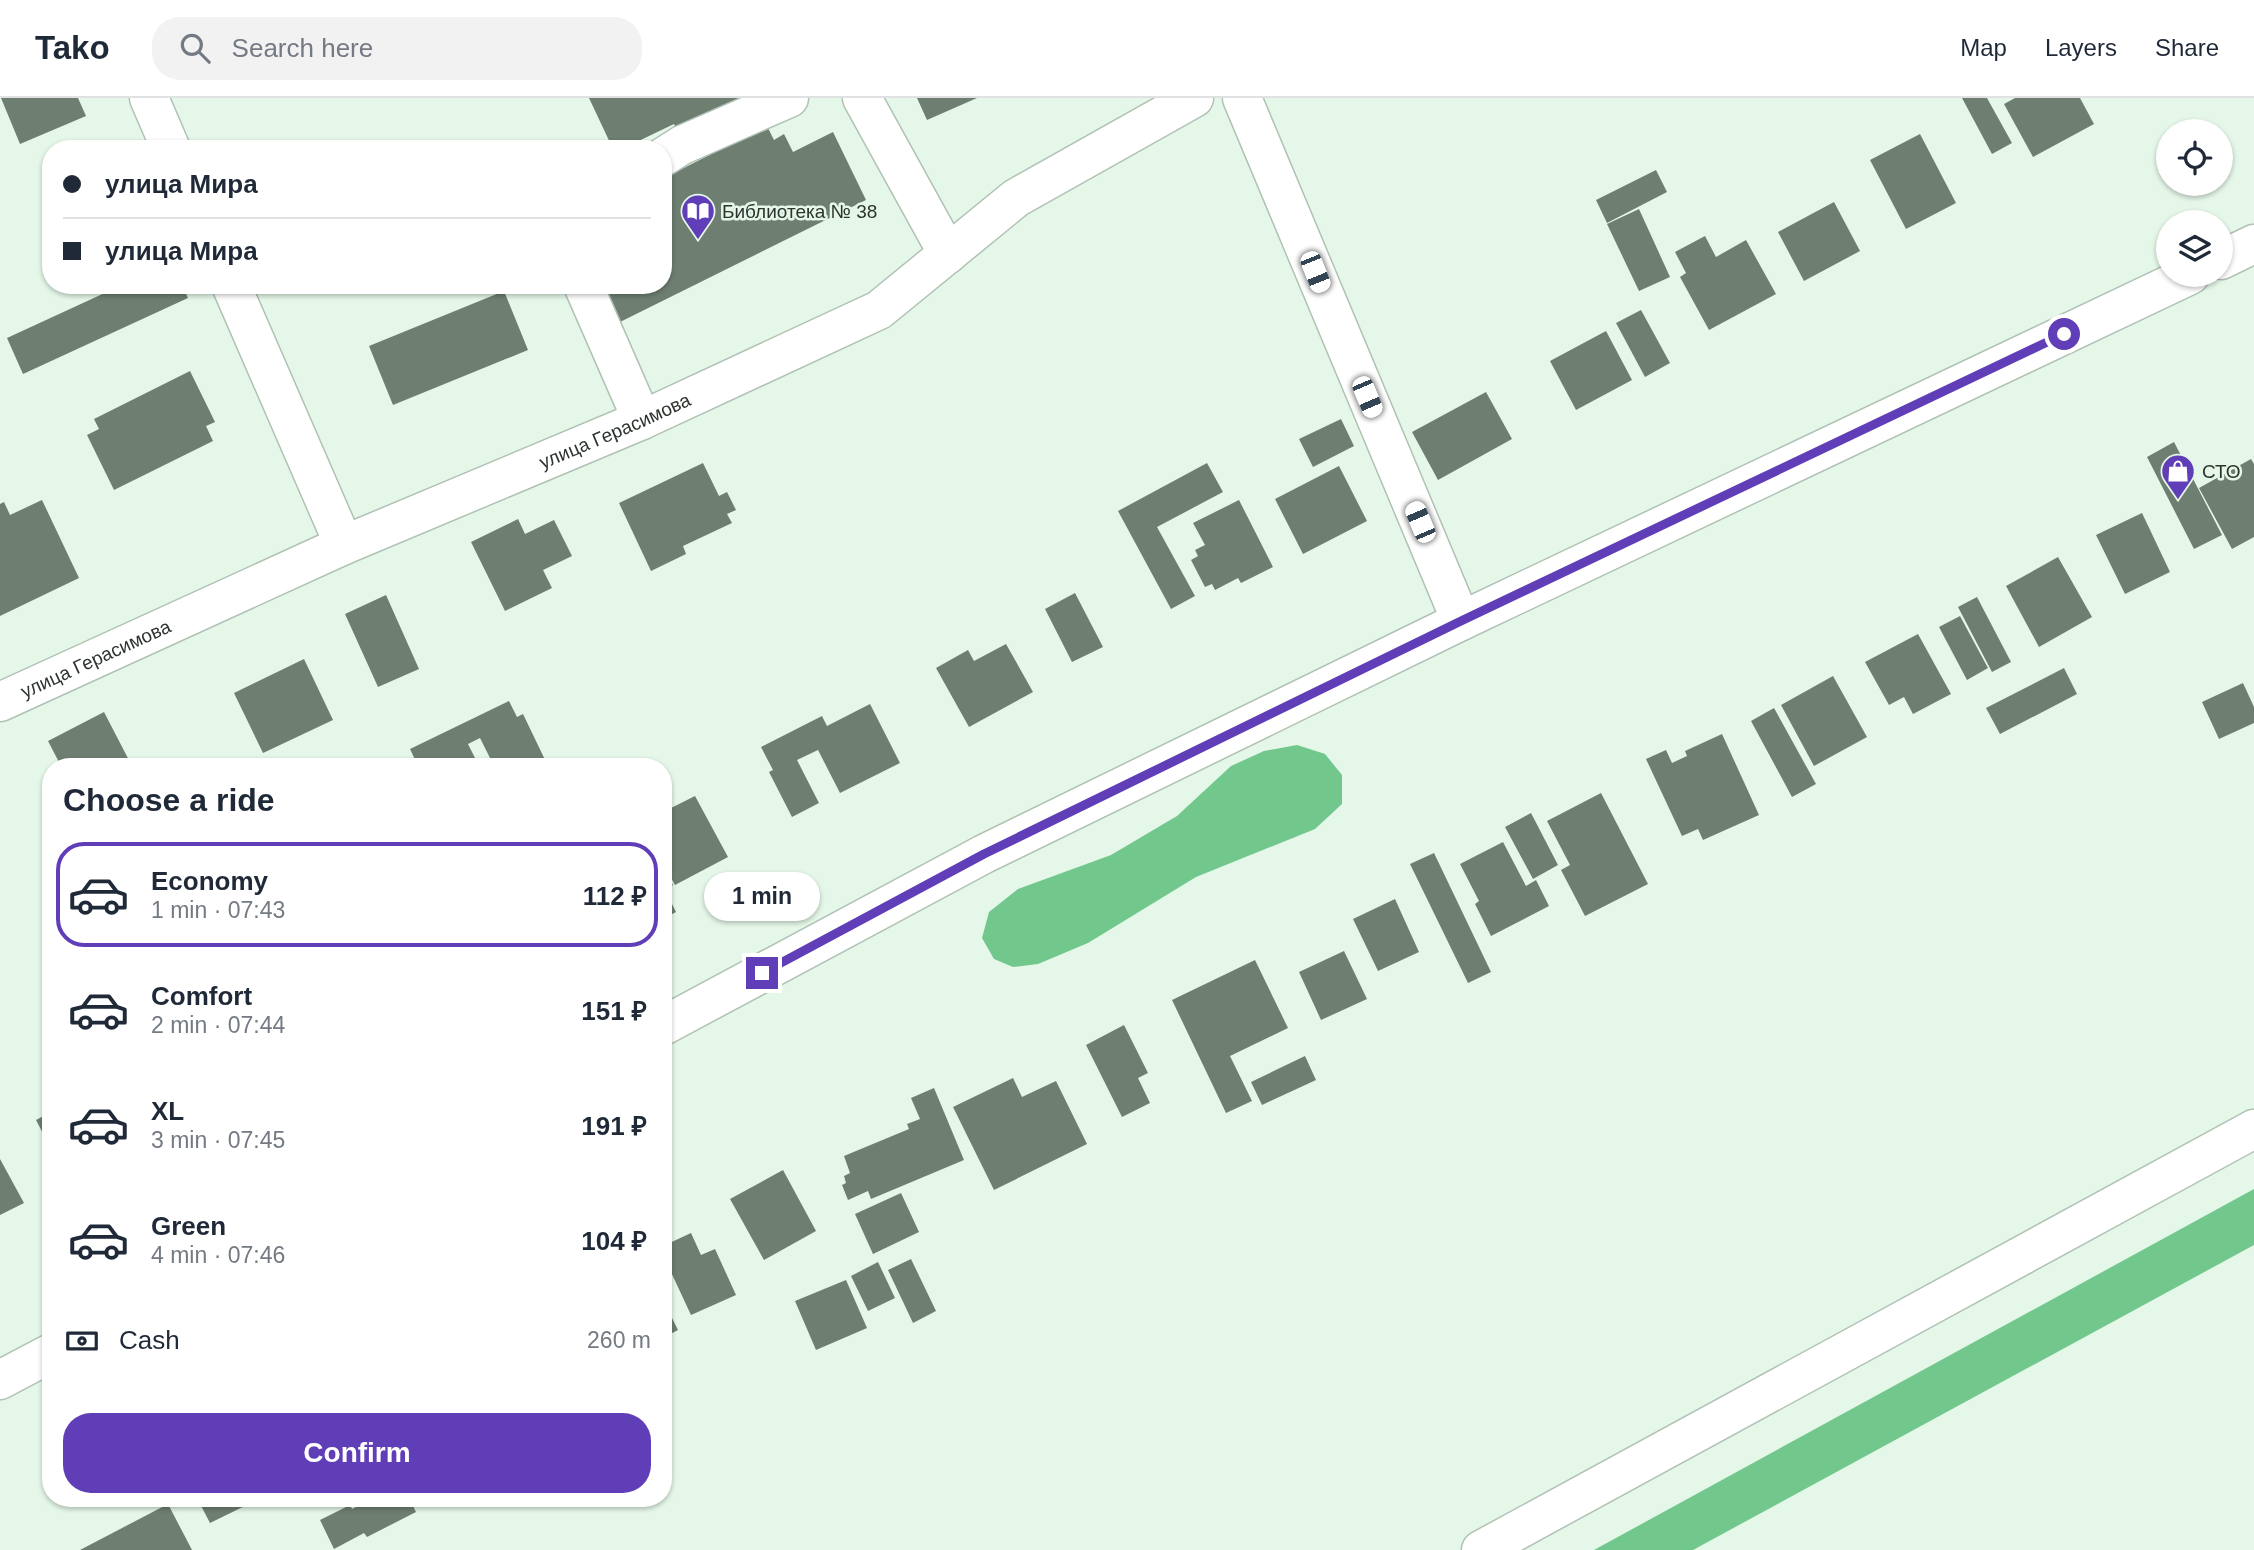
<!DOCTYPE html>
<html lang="en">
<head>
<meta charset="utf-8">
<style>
  :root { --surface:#fff; --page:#f2f2f3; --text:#1f2937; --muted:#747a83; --line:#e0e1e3; --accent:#603eb7 }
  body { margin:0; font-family:Helvetica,sans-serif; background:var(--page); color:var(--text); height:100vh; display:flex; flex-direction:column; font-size:26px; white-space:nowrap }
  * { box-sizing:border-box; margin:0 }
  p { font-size:23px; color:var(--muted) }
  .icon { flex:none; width:38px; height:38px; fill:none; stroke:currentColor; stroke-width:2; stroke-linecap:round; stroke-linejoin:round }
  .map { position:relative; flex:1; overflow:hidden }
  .sheet { position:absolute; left:42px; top:660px; width:630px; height:749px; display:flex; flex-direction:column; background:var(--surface); border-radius:28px; box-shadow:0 2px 5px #0004 }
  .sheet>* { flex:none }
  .banner { position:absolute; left:42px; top:42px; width:630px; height:154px; border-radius:28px; box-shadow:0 2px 5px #0004; display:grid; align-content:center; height:154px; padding:0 21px; background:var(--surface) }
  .fabs { position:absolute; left:2156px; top:21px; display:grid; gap:14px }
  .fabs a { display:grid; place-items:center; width:77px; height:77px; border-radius:50%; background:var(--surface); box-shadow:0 2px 5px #0004; font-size:35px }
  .end { position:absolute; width:32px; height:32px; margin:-16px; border:9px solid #603eb7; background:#fff; box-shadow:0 0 0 4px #fff }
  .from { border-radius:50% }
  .bubble { position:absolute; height:49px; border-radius:24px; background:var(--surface); box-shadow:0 2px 5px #0004; font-size:23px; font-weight:600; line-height:49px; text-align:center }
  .car { position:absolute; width:21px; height:42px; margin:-21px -10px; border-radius:9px; box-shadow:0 0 5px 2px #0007; background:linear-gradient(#fff 24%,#345 0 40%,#fff 0 76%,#345 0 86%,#fff 0) }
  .banner b { display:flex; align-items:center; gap:24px; height:66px; font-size:26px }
  .banner b+b { border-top:2px solid var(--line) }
  .banner i { width:18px; height:18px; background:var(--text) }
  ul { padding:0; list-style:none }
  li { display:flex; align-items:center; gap:21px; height:105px; margin:0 14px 10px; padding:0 7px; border:4px solid transparent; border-radius:28px }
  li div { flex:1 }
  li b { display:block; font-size:26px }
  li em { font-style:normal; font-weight:600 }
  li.current { border-color:var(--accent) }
  li>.icon { width:63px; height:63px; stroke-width:1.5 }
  h2 { padding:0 21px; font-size:32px; line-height:84px }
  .pay { display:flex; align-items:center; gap:18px; height:77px; padding:0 21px; font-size:26px }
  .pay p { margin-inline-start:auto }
  .primary-button { display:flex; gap:14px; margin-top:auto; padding:14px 21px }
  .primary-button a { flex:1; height:80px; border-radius:28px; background:var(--accent); color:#fff; font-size:28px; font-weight:600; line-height:80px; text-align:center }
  header { display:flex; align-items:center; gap:42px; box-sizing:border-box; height:98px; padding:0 35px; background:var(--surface); border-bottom:2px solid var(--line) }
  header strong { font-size:33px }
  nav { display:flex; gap:38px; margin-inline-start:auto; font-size:24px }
  .search { width:490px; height:63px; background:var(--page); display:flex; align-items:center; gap:18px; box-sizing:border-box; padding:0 24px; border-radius:28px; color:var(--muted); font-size:26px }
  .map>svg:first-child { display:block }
</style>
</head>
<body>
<header>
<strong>Tako</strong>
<div class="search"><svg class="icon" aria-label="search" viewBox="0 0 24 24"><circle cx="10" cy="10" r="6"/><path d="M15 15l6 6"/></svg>Search here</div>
<nav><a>Map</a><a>Layers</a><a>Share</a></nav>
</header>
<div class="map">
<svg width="2254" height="1452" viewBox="0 0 2254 1452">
  <rect width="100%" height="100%" fill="#e4f7e8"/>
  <!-- forest -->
  <path fill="#72c88c" d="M 1297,647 L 1325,656 L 1342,677 L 1342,706 L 1315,731 L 1196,779 L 1088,845 L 1038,866 L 1013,869 L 994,861 L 982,840 L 989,814 L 1018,791 L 1111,757 L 1177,718 L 1231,668 L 1264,653 Z
    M 2254,1091 L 2254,1147 L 1693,1452 L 1594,1452 Z"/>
  <!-- building -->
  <path fill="#6e7f72" d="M 1,0 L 78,0 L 86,18 L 20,46 Z
    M 589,0 L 739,0 L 741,3 L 677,33 L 674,26 L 622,51 L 613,51 Z
    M 917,0 L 977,0 L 927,22 Z
    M 1962,0 L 1987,0 L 2012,45 L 1992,56 Z
    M 2015,0 L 2080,0 L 2094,26 L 2033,59 L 2004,6 Z
    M 765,24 L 774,42 L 784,36 L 793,54 L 833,34 L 866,102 L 618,225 L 599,187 L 663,187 L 663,88 L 667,86 L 664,80 L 753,35 Z
    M 1920,36 L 1956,105 L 1906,131 L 1870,62 Z
    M 1656,72 L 1667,94 L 1607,125 L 1596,102 Z
    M 1834,104 L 1860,153 L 1804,183 L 1778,134 Z
    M 1639,111 L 1670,179 L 1639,193 L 1607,126 Z
    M 1705,138 L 1716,159 L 1746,142 L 1776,196 L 1709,232 L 1680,179 L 1686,175 L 1675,154 Z
    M 122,187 L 182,187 L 188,200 L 23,276 L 7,240 Z
    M 504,193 L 528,252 L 393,307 L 369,248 Z
    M 1641,212 L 1670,265 L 1645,279 L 1616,225 Z
    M 1606,233 L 1632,282 L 1576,312 L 1550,263 Z
    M 190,273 L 215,324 L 206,328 L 213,343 L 114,392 L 87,337 L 99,331 L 94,321 Z
    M 1486,294 L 1512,341 L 1438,382 L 1412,334 Z
    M 1341,321 L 1354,348 L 1313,369 L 1299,341 Z
    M 2174,344 L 2222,437 L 2194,451 L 2147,359 Z
    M 2251,361 L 2254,366 L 2254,439 L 2232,451 L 2199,390 Z
    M 703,365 L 719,398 L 727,394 L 736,412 L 727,416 L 732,425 L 683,448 L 686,456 L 651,473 L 619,405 Z
    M 1207,365 L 1223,394 L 1157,429 L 1195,498 L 1171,511 L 1118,413 Z
    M 1339,368 L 1367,423 L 1303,456 L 1275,401 Z
    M 42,402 L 79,480 L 0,518 L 0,406 L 4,404 L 10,417 Z
    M 1239,402 L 1273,469 L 1241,485 L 1238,480 L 1215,492 L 1212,486 L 1205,489 L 1191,462 L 1198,458 L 1195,452 L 1205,447 L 1193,425 Z
    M 2142,415 L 2170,474 L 2125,496 L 2096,437 Z
    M 518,421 L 525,436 L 554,422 L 572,458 L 543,472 L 552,490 L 505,513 L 471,444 Z
    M 2058,459 L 2092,519 L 2039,549 L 2006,488 Z
    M 1075,495 L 1103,549 L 1072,564 L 1045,511 Z
    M 386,497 L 419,571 L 378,589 L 345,516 Z
    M 1977,499 L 2011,564 L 1992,574 L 1958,509 Z
    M 1960,518 L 1988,570 L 1967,582 L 1939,529 Z
    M 1918,536 L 1951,596 L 1913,616 L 1904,599 L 1889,607 L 1865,564 Z
    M 1006,546 L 1033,594 L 969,629 L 936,570 L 968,552 L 974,563 Z
    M 304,561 L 333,622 L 263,655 L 234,595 Z
    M 2064,570 L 2077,596 L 2000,636 L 1986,610 Z
    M 1833,578 L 1867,639 L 1814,668 L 1781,607 Z
    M 2243,585 L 2254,609 L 2254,625 L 2219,641 L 2202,604 Z
    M 509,603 L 517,619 L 523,616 L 548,668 L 494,668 L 480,640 L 468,646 L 479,668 L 418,668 L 410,651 Z
    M 870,606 L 900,665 L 840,695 L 818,652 L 797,662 L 819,705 L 792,719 L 769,674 L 773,672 L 761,649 L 822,618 L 827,628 Z
    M 1774,610 L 1816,686 L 1792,699 L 1751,623 Z
    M 104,614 L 132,668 L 61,668 L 48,643 Z
    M 1722,636 L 1759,717 L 1703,742 L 1698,731 L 1682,738 L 1646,661 L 1666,652 L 1672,665 L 1687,658 L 1685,653 Z
    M 1601,695 L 1648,786 L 1585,818 L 1561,772 L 1570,767 L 1547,723 Z
    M 695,698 L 728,759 L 675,787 L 663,765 L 663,714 Z
    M 1531,715 L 1558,767 L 1533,781 L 1505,729 Z
    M 1503,744 L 1526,788 L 1536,782 L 1549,808 L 1491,838 L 1475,806 L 1479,803 L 1460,766 Z
    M 1434,755 L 1491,874 L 1468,885 L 1410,766 Z
    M 663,769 L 673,787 L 665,792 L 676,814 L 663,821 Z
    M 1395,801 L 1419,854 L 1378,873 L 1353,821 Z
    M 1344,853 L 1367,901 L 1321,922 L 1299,874 Z
    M 1255,862 L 1288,930 L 1230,958 L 1252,1003 L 1226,1015 L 1172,902 Z
    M 1124,927 L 1148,975 L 1138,980 L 1150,1005 L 1122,1019 L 1086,947 Z
    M 1305,958 L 1316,982 L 1262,1007 L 1251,984 Z
    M 1013,980 L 1022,999 L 1056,983 L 1087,1046 L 994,1092 L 953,1009 Z
    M 934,990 L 964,1062 L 871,1101 L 868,1093 L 848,1102 L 842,1087 L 846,1085 L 844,1078 L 850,1075 L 844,1058 L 909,1031 L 907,1026 L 920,1021 L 911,1000 Z
    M 51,1014 L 51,1051 L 36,1022 Z
    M 0,1061 L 24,1105 L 0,1117 Z
    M 783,1072 L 816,1133 L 764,1162 L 730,1101 Z
    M 901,1095 L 919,1134 L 873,1156 L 855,1116 Z
    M 691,1135 L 701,1157 L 715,1151 L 736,1197 L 691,1217 L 663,1157 L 663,1148 Z
    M 911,1161 L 936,1213 L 913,1225 L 888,1172 Z
    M 878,1164 L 895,1200 L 868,1213 L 851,1178 Z
    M 846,1182 L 867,1230 L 816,1252 L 795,1203 Z
    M 663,1202 L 678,1232 L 663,1240 Z
    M 197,1400 L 261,1400 L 210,1425 Z
    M 374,1400 L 409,1400 L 416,1414 L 367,1439 L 364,1435 L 334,1451 L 320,1422 L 350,1407 L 352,1411 Z
    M 168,1406 L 192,1452 L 80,1452 Z"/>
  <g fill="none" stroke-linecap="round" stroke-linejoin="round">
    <!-- minor casing -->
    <g stroke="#b0c2b4" stroke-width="41">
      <g id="minor">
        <path d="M 149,0 L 171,51"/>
        <path d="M 862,0 L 948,156"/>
        <path d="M 1242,0 L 1461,523"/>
        <path d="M 663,59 L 682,47 L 789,0"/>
        <path d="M 2221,162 L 2254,146"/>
        <path d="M 231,187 L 344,447"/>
        <path d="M 583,187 L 642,322"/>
        <path id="s1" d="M 0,604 L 344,447 L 642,322 L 879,212 L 1016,100 L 1194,0"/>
        <path d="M 663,928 L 984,756 L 1461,523 L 2190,177"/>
        <path d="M 0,1282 L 51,1255"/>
      </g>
    </g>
    <!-- highway casing -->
    <g stroke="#b0c2b4" stroke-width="41">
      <path id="highway" d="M 1481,1452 L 2254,1031"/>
    </g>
    <!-- minor -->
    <use href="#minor" stroke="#fff" stroke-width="38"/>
    <!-- highway -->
    <use href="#highway" stroke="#fff" stroke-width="38"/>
  </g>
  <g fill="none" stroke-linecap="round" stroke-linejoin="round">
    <!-- route -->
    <path stroke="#603eb7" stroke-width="9" d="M 762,875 L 984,756 L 1461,523 L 2064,236"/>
  </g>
  <!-- icons -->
  <defs>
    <g id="library-pin" transform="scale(1.75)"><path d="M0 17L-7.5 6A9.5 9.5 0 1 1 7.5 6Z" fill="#603eb7" stroke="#e4f7e8"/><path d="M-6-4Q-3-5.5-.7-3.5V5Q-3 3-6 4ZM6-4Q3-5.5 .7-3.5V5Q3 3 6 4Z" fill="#fff"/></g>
    <g id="shop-pin" transform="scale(1.75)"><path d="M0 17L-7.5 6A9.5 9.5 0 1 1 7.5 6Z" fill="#603eb7" stroke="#e4f7e8"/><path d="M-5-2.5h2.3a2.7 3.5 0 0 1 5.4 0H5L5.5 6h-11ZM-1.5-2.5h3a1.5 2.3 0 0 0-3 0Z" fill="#fff"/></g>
  </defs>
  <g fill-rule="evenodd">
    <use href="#library-pin" x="698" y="113"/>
    <use href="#shop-pin" x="2178" y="373"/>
  </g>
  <g text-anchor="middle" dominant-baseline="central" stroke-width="5" stroke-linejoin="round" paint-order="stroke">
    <!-- poi labels -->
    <g font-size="19" fill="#2d342e" stroke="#e4f7e8" text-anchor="start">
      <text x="722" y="113">Библиотека № 38</text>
      <text x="2202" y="373">СТО</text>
    </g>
    <!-- street labels -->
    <g font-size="19" fill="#2d342e" stroke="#e4f7e8">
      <text stroke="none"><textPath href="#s1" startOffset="672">улица Герасимова</textPath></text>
      <text stroke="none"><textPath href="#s1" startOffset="105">улица Герасимова</textPath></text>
    </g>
  </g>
</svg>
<div class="fabs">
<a><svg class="icon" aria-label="locate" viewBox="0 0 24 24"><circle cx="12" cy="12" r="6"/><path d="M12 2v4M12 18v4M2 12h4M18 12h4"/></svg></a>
<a><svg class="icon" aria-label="layers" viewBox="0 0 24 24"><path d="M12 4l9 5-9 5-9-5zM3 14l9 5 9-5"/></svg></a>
</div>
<i class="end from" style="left:2064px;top:236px"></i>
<i class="end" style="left:762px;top:875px"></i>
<div class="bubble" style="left:704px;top:774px;width:116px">1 min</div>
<i class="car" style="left:1315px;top:174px;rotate:158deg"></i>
<i class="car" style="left:1367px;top:299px;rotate:157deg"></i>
<i class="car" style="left:1420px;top:424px;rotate:337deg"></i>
<div class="banner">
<b><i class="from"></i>улица Мира</b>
<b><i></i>улица Мира</b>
</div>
<section class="sheet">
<h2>Choose a ride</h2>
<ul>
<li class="current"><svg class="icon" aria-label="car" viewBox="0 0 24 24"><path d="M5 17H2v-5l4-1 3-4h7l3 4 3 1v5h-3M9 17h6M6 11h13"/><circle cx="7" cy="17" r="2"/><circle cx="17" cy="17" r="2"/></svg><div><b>Economy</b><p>1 min · 07:43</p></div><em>112 ₽</em></li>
<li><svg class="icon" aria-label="car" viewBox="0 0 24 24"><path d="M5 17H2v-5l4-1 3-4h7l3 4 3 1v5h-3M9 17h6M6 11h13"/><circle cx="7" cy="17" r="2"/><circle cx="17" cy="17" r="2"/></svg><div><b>Comfort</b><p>2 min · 07:44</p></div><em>151 ₽</em></li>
<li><svg class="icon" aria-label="car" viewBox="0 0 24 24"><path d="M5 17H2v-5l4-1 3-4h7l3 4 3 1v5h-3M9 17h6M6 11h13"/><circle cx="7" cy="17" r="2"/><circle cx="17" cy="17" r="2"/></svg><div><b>XL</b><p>3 min · 07:45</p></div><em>191 ₽</em></li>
<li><svg class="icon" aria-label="car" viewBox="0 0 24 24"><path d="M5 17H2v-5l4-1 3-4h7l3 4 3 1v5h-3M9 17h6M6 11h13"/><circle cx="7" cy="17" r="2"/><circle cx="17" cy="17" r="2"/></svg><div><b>Green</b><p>4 min · 07:46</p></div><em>104 ₽</em></li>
</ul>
<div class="pay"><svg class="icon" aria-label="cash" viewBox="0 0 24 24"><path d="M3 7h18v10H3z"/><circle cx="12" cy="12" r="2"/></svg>Cash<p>260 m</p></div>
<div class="primary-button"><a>Confirm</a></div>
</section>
</div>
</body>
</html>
